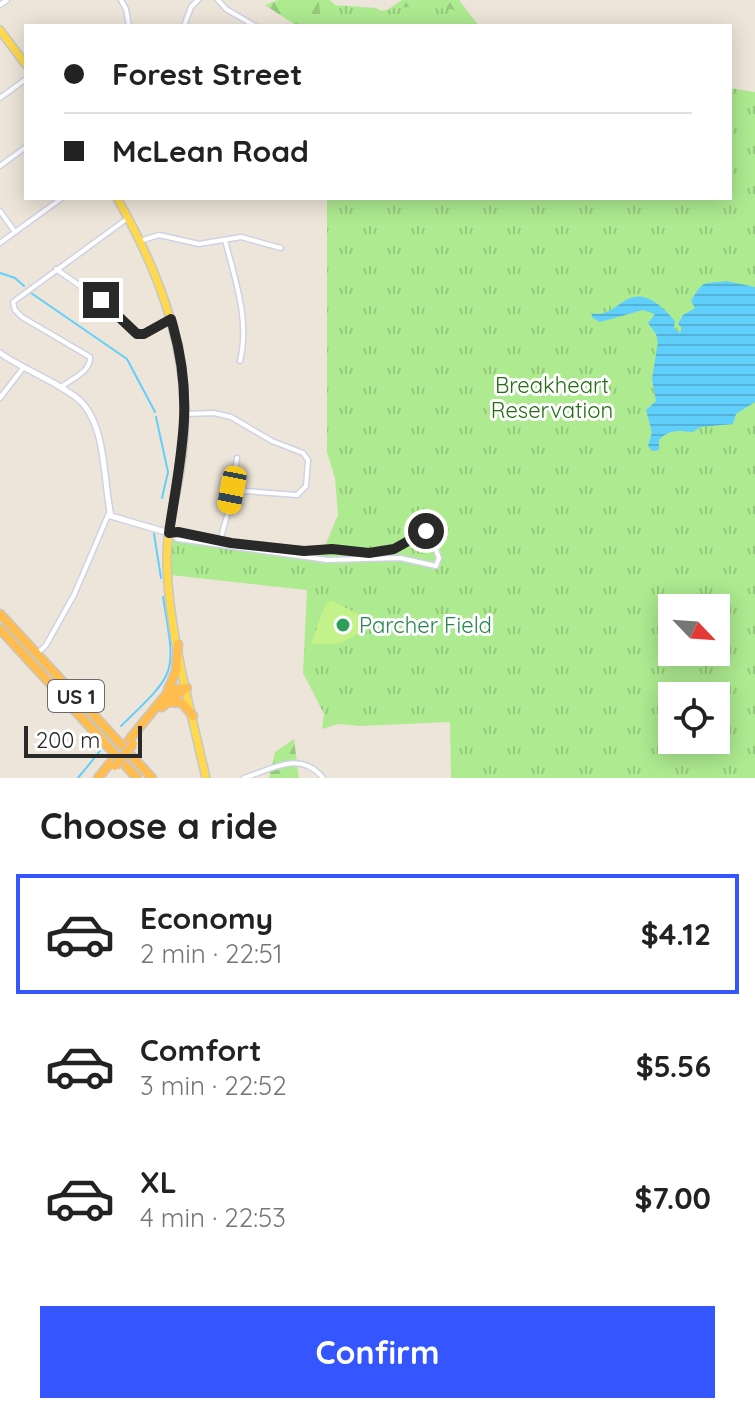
<!DOCTYPE html>
<html lang="en">
<head>
<meta charset="utf-8">
<style>
  :root { --surface:#fff; --page:#f2f2f2; --text:#222; --muted:#767676; --line:#e0e0e0; --accent:#3556ff }
  body { margin:0; font-family:Quicksand,sans-serif; background:var(--page); color:var(--text); height:100vh; display:flex; flex-direction:column; font-size:30px; white-space:nowrap }
  * { box-sizing:border-box; margin:0 }
  p { font-size:26px; color:var(--muted) }
  .icon { flex:none; width:44px; height:44px; fill:none; stroke:currentColor; stroke-width:2; stroke-linecap:round; stroke-linejoin:round }
  .map { position:relative; height:778px; overflow:hidden }
  .panel { display:flex; flex-direction:column; background:var(--surface); flex:1 }
  .panel>* { flex:none }
  .top-card { position:absolute; left:24px; top:24px; width:708px; height:176px; border-radius:0px; box-shadow:0 4px 20px #0003; display:grid; align-content:center; height:176px; padding:0 40px; background:var(--surface) }
  .needle { width:52px; rotate:115deg }
  .fabs { position:absolute; left:658px; top:594px; display:grid; gap:16px }
  .fabs a { display:grid; place-items:center; width:72px; height:72px; border-radius:0px; background:var(--surface); box-shadow:0 4px 20px #0003; font-size:40px }
  .scale { position:absolute; left:24px; bottom:20px; width:118px; box-sizing:border-box; padding-left:8px; border:4px solid #292929; border-top:0; font-size:22px; line-height:28px; white-space:nowrap; color:#292929; -webkit-text-stroke:6px #fff; paint-order:stroke }
  .end { position:absolute; width:36px; height:36px; margin:-18px; border:10px solid #292929; background:#fff; box-shadow:0 0 0 4px #fff }
  .from { border-radius:50% }
  .car { position:absolute; width:24px; height:48px; margin:-24px -12px; border-radius:10px; box-shadow:0 0 6px 2px #0007; background:linear-gradient(#f5c518 24%,#345 0 40%,#f5c518 0 76%,#345 0 86%,#f5c518 0) }
  .top-card b { display:flex; align-items:center; gap:28px; height:76px; font-size:30px }
  .top-card b+b { border-top:2px solid var(--line) }
  .top-card i { width:20px; height:20px; background:var(--text) }
  ul { padding:0; list-style:none }
  li { display:flex; align-items:center; gap:24px; height:120px; margin:0 16px 12px; padding:0 24px; border:4px solid transparent; border-radius:0px }
  li div { flex:1 }
  li b { display:block; font-size:30px }
  li em { font-style:normal; font-weight:700 }
  li.active { border-color:var(--accent) }
  li>.icon { width:72px; height:72px; stroke-width:1.5 }
  h2 { padding:0 40px; font-size:36px; line-height:96px }
  .button { display:flex; gap:16px; margin-top:auto; padding:16px 40px }
  .button a { flex:1; height:92px; border-radius:0px; background:var(--accent); color:#fff; font-size:32px; font-weight:700; line-height:92px; text-align:center }
  .map>svg:first-child { display:block }
</style>
</head>
<body>
<div class="map">
<svg width="755" height="778" viewBox="0 0 755 778">
  <defs>
    <pattern id="forest-firs" width="22" height="20" patternUnits="userSpaceOnUse" patternTransform="scale(2)"><rect width="22" height="20" fill="#adea90"/><path d="M5 1l3.5 6h-7zM16 11l3.5 6h-7z" fill="#95c97c"/></pattern>
    <pattern id="park-tufts" width="24" height="20" patternUnits="userSpaceOnUse" patternTransform="scale(2)"><rect width="24" height="20" fill="#adea90"/><path d="M3 7l-1-3M5 7V3M7 7l1-3M15 17l-1-3M17 17v-4M19 17l1-3" fill="none" stroke="#95c97c"/></pattern>
    <pattern id="water-rules" width="6" height="5" patternUnits="userSpaceOnUse" patternTransform="scale(2)"><rect width="6" height="5" fill="#61cffb"/><path d="M0 2.5h6" fill="none" stroke="#54b2d7"/></pattern>
  </defs>
  <rect width="100%" height="100%" fill="#ede5d9"/>
  <!-- forest -->
  <path fill="url(#forest-firs)" d="M 278,0 L 330,0 L 357,26 L 297,26 L 265,5 Z
    M 402,0 L 459,0 L 479,26 L 364,26 Z
    M 294,739 L 299,778 L 269,778 L 275,752 Z"/>
  <!-- park -->
  <path fill="url(#park-tufts)" fill-rule="evenodd" d="M 319,4 L 376,8 L 382,11 L 400,7 L 452,9 L 480,26 L 322,26 Z
    M 730,88 L 755,92 L 755,778 L 451,778 L 450,722 L 361,726 L 338,724 L 322,729 L 324,714 L 303,673 L 307,590 L 171,575 L 172,547 L 176,526 L 180,530 L 231,540 L 303,548 L 325,546 L 338,515 L 335,478 L 327,452 L 327,198 L 730,198 ZM 672,608 L 716,608 L 716,652 L 672,652 ZM 672,696 L 716,696 L 716,740 L 672,740 Z"/>
  <!-- pitch -->
  <path fill="#c4f28a" d="M 331,600 L 371,621 C 350,643 341,645 311,644 L 326,603 Z"/>
  <!-- water -->
  <path fill="url(#water-rules)" d="M 726,281 L 755,287 L 755,402 L 736,414 L 733,424 L 700,427 L 693,432 C 679,431 670,428 659,440 L 659,450 L 652,451 L 648,446 L 652,432 L 646,410 L 656,401 L 652,379 L 658,342 L 656,334 L 648,323 L 655,314 L 643,310 L 600,322 L 593,318 L 591,313 C 621,322 628,266 675,321 L 674,328 L 680,333 L 682,328 L 678,324 L 683,315 L 695,308 L 691,301 C 705,278 702,285 726,281 Z"/>
  <g fill="none" stroke-linecap="round" stroke-linejoin="round">
    <!-- stream -->
    <path stroke="#61cffb" stroke-width="2" d="M 0,273 L 15,278 L 24,286
      M 31,293 L 127,359 L 155,412
      M 156,417 L 168,472 L 162,498
      M 154,534 L 161,578
      M 121,726 C 178,671 176,675 163,597
      M 78,778 L 100,751"/>
    <!-- minor casing -->
    <g stroke="#cfd2e4" stroke-width="7">
      <path id="minor" d="M 121,0 L 126,9 L 129,26
        M 218,0 L 226,9 L 255,26
        M 0,5 L 7,0
        M 184,26 L 191,7 L 198,0
        M 0,98 L 26,79
        M 0,166 L 26,147
        M 0,211 L 15,232
        M 225,240 C 235,280 250,320 240,361
        M 140,241 L 159,235 L 199,244 L 241,237 L 281,248
        M 0,243 L 62,198
        M 56,269 L 107,305 L 137,334 L 144,334 L 170,319
        M 61,387 C 71,379 91,372 90,357 L 22,317 L 15,310 L 13,302 L 128,218
        M 0,398 L 23,368
        M 185,414 L 214,413 L 231,417 L 272,441 L 303,453 L 308,460 L 306,486 L 297,495 L 232,490
        M 426,531 L 430,533 L 439,558 L 436,566 L 400,558 L 327,560 L 178,539 L 169,533 L 178,532 L 231,543 L 304,551 L 332,549 L 369,553 L 394,549 Z
        M 220,541 L 228,512 L 237,458
        M 38,653 L 46,645 L 74,595 L 109,513
        M 244,778 C 272,769 301,750 323,778"/>
    </g>
    <!-- tertiary casing -->
    <g stroke="#cfd2e4" stroke-width="8">
      <path id="tertiary" d="M 0,353 C 24,370 54,380 77,398 C 107,422 103,482 111,516 L 169,533"/>
    </g>
    <!-- primary casing -->
    <g stroke="#c7c7c7" stroke-width="10">
      <path id="primary" d="M 0,30 L 26,65
        M 117,198 C 161,275 192,357 183,447 C 180,486 166,523 167,562 C 168,628 191,712 206,778"/>
    </g>
    <!-- trunk casing -->
    <g stroke="#c7c7c7" stroke-width="11">
      <path id="trunk" d="M 0,614 L 152,778
        M 0,629 L 137,778
        M 168,690 L 176,671 L 178,644
        M 168,702 L 182,703 L 193,716
        M 162,707 L 186,688
        M 129,740 L 170,690 L 187,688
        M 98,778 L 111,762"/>
    </g>
    <!-- minor -->
    <use href="#minor" stroke="#fff" stroke-width="4"/>
    <!-- tertiary -->
    <use href="#tertiary" stroke="#fff" stroke-width="5"/>
    <!-- primary -->
    <use href="#primary" stroke="#ffd94d" stroke-width="7"/>
    <!-- trunk -->
    <use href="#trunk" stroke="#ffbd50" stroke-width="8"/>
    <!-- trunk-bridge casing -->
    <g stroke="#c7c7c7" stroke-width="11" stroke-linecap="butt">
      <path id="trunk-bridge" d="M 115,766 L 133,744"/>
    </g>
    <!-- trunk-bridge -->
    <use href="#trunk-bridge" stroke="#ffbd50" stroke-width="8"/>
  </g>
  <g fill="none" stroke-linecap="round" stroke-linejoin="round">
    <!-- route -->
    <path stroke="#292929" stroke-width="10" d="M 101,300 L 137,334 L 144,334 L 171,319 L 173,326 C 195,404 180,457 169,533 L 178,532 L 231,543 L 304,551 L 332,549 L 369,553 L 394,549 L 426,531"/>
  </g>
  <!-- markers -->
  <circle fill="#2e9e5b" stroke="#fff" stroke-width="3" cx="343" cy="625" r="8"/>
  <g text-anchor="middle" dominant-baseline="central" stroke-width="6" stroke-linejoin="round" paint-order="stroke">
    <!-- shield labels -->
    <rect fill="#fff" stroke="#696969" stroke-width="2" x="48" y="680" width="56" height="32" rx="6"/>
    <g font-size="20" font-weight="bold" fill="#292929">
      <text x="76" y="696">US 1</text>
    </g>
    <!-- park labels -->
    <g font-size="22" fill="#236d12" stroke="#fff">
      <text x="552" y="385">Breakheart<tspan x="552" dy="25">Reservation</tspan></text>
    </g>
    <!-- leisure labels -->
    <g font-size="22" fill="#27864d" stroke="#fff" text-anchor="start">
      <text x="359" y="625">Parcher Field</text>
    </g>
  </g>
</svg>
<div class="fabs">
<a><svg class="needle" viewBox="-14 -14 28 28"><path d="M0-13l5 13h-10z" fill="#e53935"/><path d="M0 13l5-13h-10z" fill="#767676"/></svg></a>
<a><svg class="icon" aria-label="locate" viewBox="0 0 24 24"><circle cx="12" cy="12" r="6"/><path d="M12 2v4M12 18v4M2 12h4M18 12h4"/></svg></a>
</div>
<div class="scale">200 m</div>
<i class="end from" style="left:426px;top:531px"></i>
<i class="end" style="left:101px;top:300px"></i>
<i class="car" style="left:232px;top:490px;rotate:191deg"></i>
<div class="top-card">
<b><i class="from"></i>Forest Street</b>
<b><i></i>McLean Road</b>
</div>
</div>
<section class="panel">
<h2>Choose a ride</h2>
<ul>
<li class="active"><svg class="icon" aria-label="car" viewBox="0 0 24 24"><path d="M5 17H2v-5l4-1 3-4h7l3 4 3 1v5h-3M9 17h6M6 11h13"/><circle cx="7" cy="17" r="2"/><circle cx="17" cy="17" r="2"/></svg><div><b>Economy</b><p>2 min · 22:51</p></div><em>$4.12</em></li>
<li><svg class="icon" aria-label="car" viewBox="0 0 24 24"><path d="M5 17H2v-5l4-1 3-4h7l3 4 3 1v5h-3M9 17h6M6 11h13"/><circle cx="7" cy="17" r="2"/><circle cx="17" cy="17" r="2"/></svg><div><b>Comfort</b><p>3 min · 22:52</p></div><em>$5.56</em></li>
<li><svg class="icon" aria-label="car" viewBox="0 0 24 24"><path d="M5 17H2v-5l4-1 3-4h7l3 4 3 1v5h-3M9 17h6M6 11h13"/><circle cx="7" cy="17" r="2"/><circle cx="17" cy="17" r="2"/></svg><div><b>XL</b><p>4 min · 22:53</p></div><em>$7.00</em></li>
</ul>
<div class="button"><a>Confirm</a></div>
</section>
</body>
</html>
